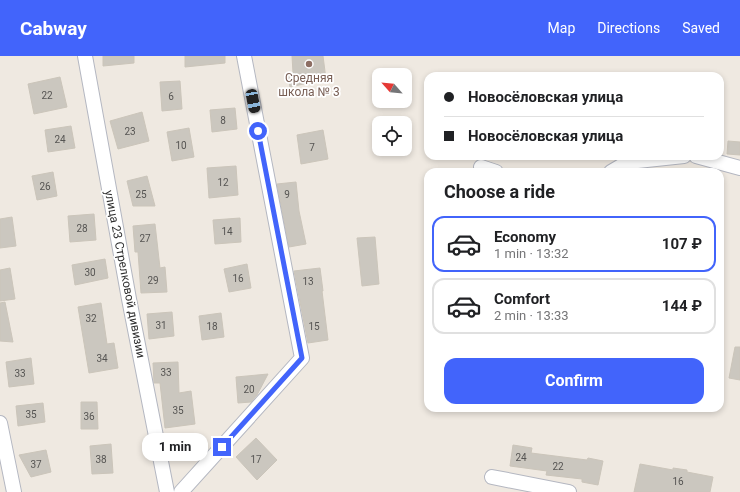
<!DOCTYPE html>
<html lang="en">
<head>
<meta charset="utf-8">
<style>
  :root { --surface:#fff; --page:#f2f2f2; --text:#202124; --muted:#757577; --line:#e0e0e0; --accent:#4264fb }
  body { margin:0; font-family:Roboto,sans-serif; background:var(--page); color:var(--text); height:100vh; display:flex; flex-direction:column; font-size:15px; white-space:nowrap }
  * { box-sizing:border-box; margin:0 }
  p { font-size:13px; color:var(--muted) }
  .icon { flex:none; width:22px; height:22px; fill:none; stroke:currentColor; stroke-width:2; stroke-linecap:round; stroke-linejoin:round }
  .map { position:relative; flex:1; overflow:hidden }
  .sheet { position:absolute; left:424px; top:112px; width:300px; height:244px; display:flex; flex-direction:column; background:var(--surface); border-radius:12px; box-shadow:0 2px 6px #0003 }
  .sheet>* { flex:none }
  .guide { position:absolute; left:424px; top:16px; width:300px; height:88px; border-radius:12px; box-shadow:0 2px 6px #0003; display:grid; align-content:center; height:88px; padding:0 20px; background:var(--surface) }
  .needle { width:26px; rotate:297deg }
  .controls { position:absolute; left:372px; top:12px; display:grid; gap:8px }
  .controls a { display:grid; place-items:center; width:40px; height:40px; border-radius:8px; background:var(--surface); box-shadow:0 2px 6px #0003; font-size:20px }
  .end { position:absolute; width:18px; height:18px; margin:-9px; border:5px solid #4264fb; background:#fff; box-shadow:0 0 0 2px #fff }
  .from { border-radius:50% }
  .bubble { position:absolute; height:28px; border-radius:12px; background:var(--surface); box-shadow:0 2px 6px #0003; font-size:13px; font-weight:700; line-height:28px; text-align:center }
  .car { position:absolute; width:12px; height:24px; margin:-12px -6px; border-radius:5px; box-shadow:0 0 3px 1px #0007; background:linear-gradient(#222 24%,#8ab4d8 0 40%,#222 0 76%,#8ab4d8 0 86%,#222 0) }
  .guide b { display:flex; align-items:center; gap:14px; height:38px; font-size:15px }
  .guide b+b { border-top:1px solid var(--line) }
  .guide i { width:10px; height:10px; background:var(--text) }
  ul { padding:0; list-style:none }
  li { display:flex; align-items:center; gap:12px; height:56px; margin:0 8px 6px; padding:0 12px; border:2px solid var(--line); border-radius:12px }
  li div { flex:1 }
  li b { display:block; font-size:15px }
  li em { font-style:normal; font-weight:700 }
  li.current { border-color:var(--accent) }
  li>.icon { width:36px; height:36px; stroke-width:1.5 }
  h2 { padding:0 20px; font-size:18px; line-height:48px }
  .button { display:flex; gap:8px; margin-top:auto; padding:8px 20px }
  .button a { flex:1; height:46px; border-radius:12px; background:var(--accent); color:#fff; font-size:16px; font-weight:700; line-height:46px; text-align:center }
  header { display:flex; align-items:center; gap:24px; box-sizing:border-box; height:56px; padding:0 20px; background:var(--accent); color:#fff }
  header strong { font-size:19px }
  nav { display:flex; gap:22px; margin-inline-start:auto; font-size:14px }
  .map>svg:first-child { display:block }
</style>
</head>
<body>
<header>
<strong>Cabway</strong>
<nav><a>Map</a><a>Directions</a><a>Saved</a></nav>
</header>
<div class="map">
<svg width="740" height="436" viewBox="0 0 740 436">
  <rect width="100%" height="100%" fill="#efe9e1"/>
  <!-- building -->
  <path fill="#cbc7bf" stroke="#cbc5ba" d="M 103,0 L 134,0 L 134,7 L 103,10 Z
    M 185,0 L 225,0 L 225,7 L 185,11 Z
    M 292,0 L 323,0 L 326,23 L 290,31 L 288,18 L 293,17 Z
    M 60,21 L 67,51 L 34,58 L 28,28 Z
    M 180,25 L 182,53 L 162,55 L 160,26 Z
    M 235,52 L 237,73 L 212,76 L 210,54 Z
    M 142,56 L 149,85 L 118,93 L 110,65 Z
    M 71,70 L 75,92 L 48,96 L 45,74 Z
    M 189,72 L 194,101 L 172,105 L 167,76 Z
    M 323,74 L 328,103 L 301,108 L 297,79 Z
    M 728,85 L 740,86 L 740,99 L 727,98 Z
    M 236,110 L 238,139 L 209,142 L 207,112 Z
    M 53,116 L 57,140 L 37,144 L 32,120 Z
    M 147,120 L 155,150 L 133,150 L 127,125 Z
    M 296,126 L 299,155 L 306,188 L 289,191 L 277,128 Z
    M 94,158 L 96,184 L 70,186 L 68,160 Z
    M 12,161 L 16,190 L 0,192 L 0,163 Z
    M 240,162 L 241,186 L 215,188 L 213,164 Z
    M 155,168 L 160,212 L 165,211 L 167,236 L 141,237 L 138,196 L 135,196 L 133,170 Z
    M 375,181 L 379,228 L 362,230 L 357,182 Z
    M 105,203 L 108,222 L 75,229 L 72,209 Z
    M 247,208 L 251,232 L 229,236 L 224,213 Z
    M 10,212 L 15,243 L 0,245 L 0,214 Z
    M 320,212 L 323,235 L 322,235 L 328,284 L 308,287 L 294,215 Z
    M 5,246 L 13,286 L 0,285 L 0,247 Z
    M 101,247 L 107,288 L 114,287 L 118,312 L 89,317 L 78,251 Z
    M 172,256 L 174,280 L 149,283 L 147,258 Z
    M 221,257 L 224,281 L 202,284 L 199,260 Z
    M 735,291 L 740,291 L 740,324 L 729,322 Z
    M 31,302 L 34,328 L 9,331 L 6,306 Z
    M 178,306 L 179,337 L 191,335 L 195,368 L 165,372 L 160,327 L 154,327 L 153,307 Z
    M 268,318 L 257,339 L 251,346 L 238,347 L 236,321 Z
    M 81,346 L 97,346 L 98,373 L 81,373 Z
    M 43,347 L 45,366 L 18,370 L 16,350 Z
    M 256,382 L 277,404 L 257,424 L 236,401 Z
    M 111,388 L 113,417 L 92,418 L 90,390 Z
    M 513,389 L 532,392 L 531,397 L 587,404 L 588,402 L 603,405 L 598,429 L 582,426 L 582,423 L 546,419 L 547,415 L 510,410 Z
    M 46,394 L 51,416 L 31,421 L 19,399 Z
    M 640,408 L 673,414 L 673,412 L 687,414 L 687,416 L 713,421 L 710,436 L 634,436 Z"/>
  <g fill="none" stroke-linecap="round" stroke-linejoin="round">
    <!-- minor casing -->
    <g stroke="#b4b7c1" stroke-width="16">
      <path id="minor" d="M 85,0 L 129,243 L 167,436
        M 696,100 L 740,112
        M 481,111 L 496,116
        M 611,116 L 628,106 L 684,100
        M 0,367 L 14,436
        M 492,421 L 569,436
        M 181,436 L 302,302 L 244,0"/>
    </g>
    <!-- minor -->
    <use href="#minor" stroke="#fff" stroke-width="14"/>
  </g>
  <g fill="none" stroke-linecap="round" stroke-linejoin="round">
    <!-- route -->
    <path stroke="#4264fb" stroke-width="5" d="M 222,391 L 302,302 L 258,75"/>
  </g>
  <!-- markers -->
  <circle fill="#8d6e63" stroke="#fff" stroke-width="1.5" cx="309" cy="8" r="4"/>
  <g text-anchor="middle" dominant-baseline="central" stroke-width="3.5" stroke-linejoin="round" paint-order="stroke">
    <!-- number labels -->
    <g font-size="10" fill="#555452">
      <text x="47" y="39">22</text>
      <text x="171" y="40">6</text>
      <text x="223" y="64">8</text>
      <text x="130" y="75">23</text>
      <text x="60" y="83">24</text>
      <text x="181" y="89">10</text>
      <text x="312" y="91">7</text>
      <text x="223" y="126">12</text>
      <text x="45" y="130">26</text>
      <text x="141" y="138">25</text>
      <text x="287" y="138">9</text>
      <text x="82" y="172">28</text>
      <text x="227" y="175">14</text>
      <text x="145" y="182">27</text>
      <text x="90" y="216">30</text>
      <text x="238" y="222">16</text>
      <text x="153" y="224">29</text>
      <text x="308" y="225">13</text>
      <text x="91" y="262">32</text>
      <text x="161" y="269">31</text>
      <text x="212" y="270">18</text>
      <text x="314" y="270">15</text>
      <text x="102" y="302">34</text>
      <text x="166" y="316">33</text>
      <text x="20" y="317">33</text>
      <text x="249" y="333">20</text>
      <text x="178" y="354">35</text>
      <text x="31" y="358">35</text>
      <text x="89" y="360">36</text>
      <text x="521" y="401">24</text>
      <text x="101" y="403">38</text>
      <text x="256" y="403">17</text>
      <text x="36" y="408">37</text>
      <text x="558" y="410">22</text>
      <text x="678" y="425">16</text>
    </g>
    <!-- education labels -->
    <g font-size="12" fill="#785e54" stroke="#fff">
      <text x="309" y="22">Средняя<tspan x="309" dy="14">школа № 3</tspan></text>
    </g>
    <!-- street labels -->
    <g font-size="12" fill="#2e2e2e" stroke="#fff">
      <text transform="translate(125 218) rotate(79)">улица 23 Стрелковой дивизии</text>
    </g>
  </g>
</svg>
<div class="controls">
<a><svg class="needle" viewBox="-14 -14 28 28"><path d="M0-13l5 13h-10z" fill="#e53935"/><path d="M0 13l5-13h-10z" fill="#757577"/></svg></a>
<a><svg class="icon" aria-label="locate" viewBox="0 0 24 24"><circle cx="12" cy="12" r="6"/><path d="M12 2v4M12 18v4M2 12h4M18 12h4"/></svg></a>
</div>
<i class="end from" style="left:258px;top:75px"></i>
<i class="end" style="left:222px;top:391px"></i>
<div class="bubble" style="left:142px;top:377px;width:66px">1 min</div>
<i class="car" style="left:253px;top:45px;rotate:169deg"></i>
<div class="guide">
<b><i class="from"></i>Новосёловская улица</b>
<b><i></i>Новосёловская улица</b>
</div>
<section class="sheet">
<h2>Choose a ride</h2>
<ul>
<li class="current"><svg class="icon" aria-label="car" viewBox="0 0 24 24"><path d="M5 17H2v-5l4-1 3-4h7l3 4 3 1v5h-3M9 17h6M6 11h13"/><circle cx="7" cy="17" r="2"/><circle cx="17" cy="17" r="2"/></svg><div><b>Economy</b><p>1 min · 13:32</p></div><em>107 ₽</em></li>
<li><svg class="icon" aria-label="car" viewBox="0 0 24 24"><path d="M5 17H2v-5l4-1 3-4h7l3 4 3 1v5h-3M9 17h6M6 11h13"/><circle cx="7" cy="17" r="2"/><circle cx="17" cy="17" r="2"/></svg><div><b>Comfort</b><p>2 min · 13:33</p></div><em>144 ₽</em></li>
</ul>
<div class="button"><a>Confirm</a></div>
</section>
</div>
</body>
</html>
